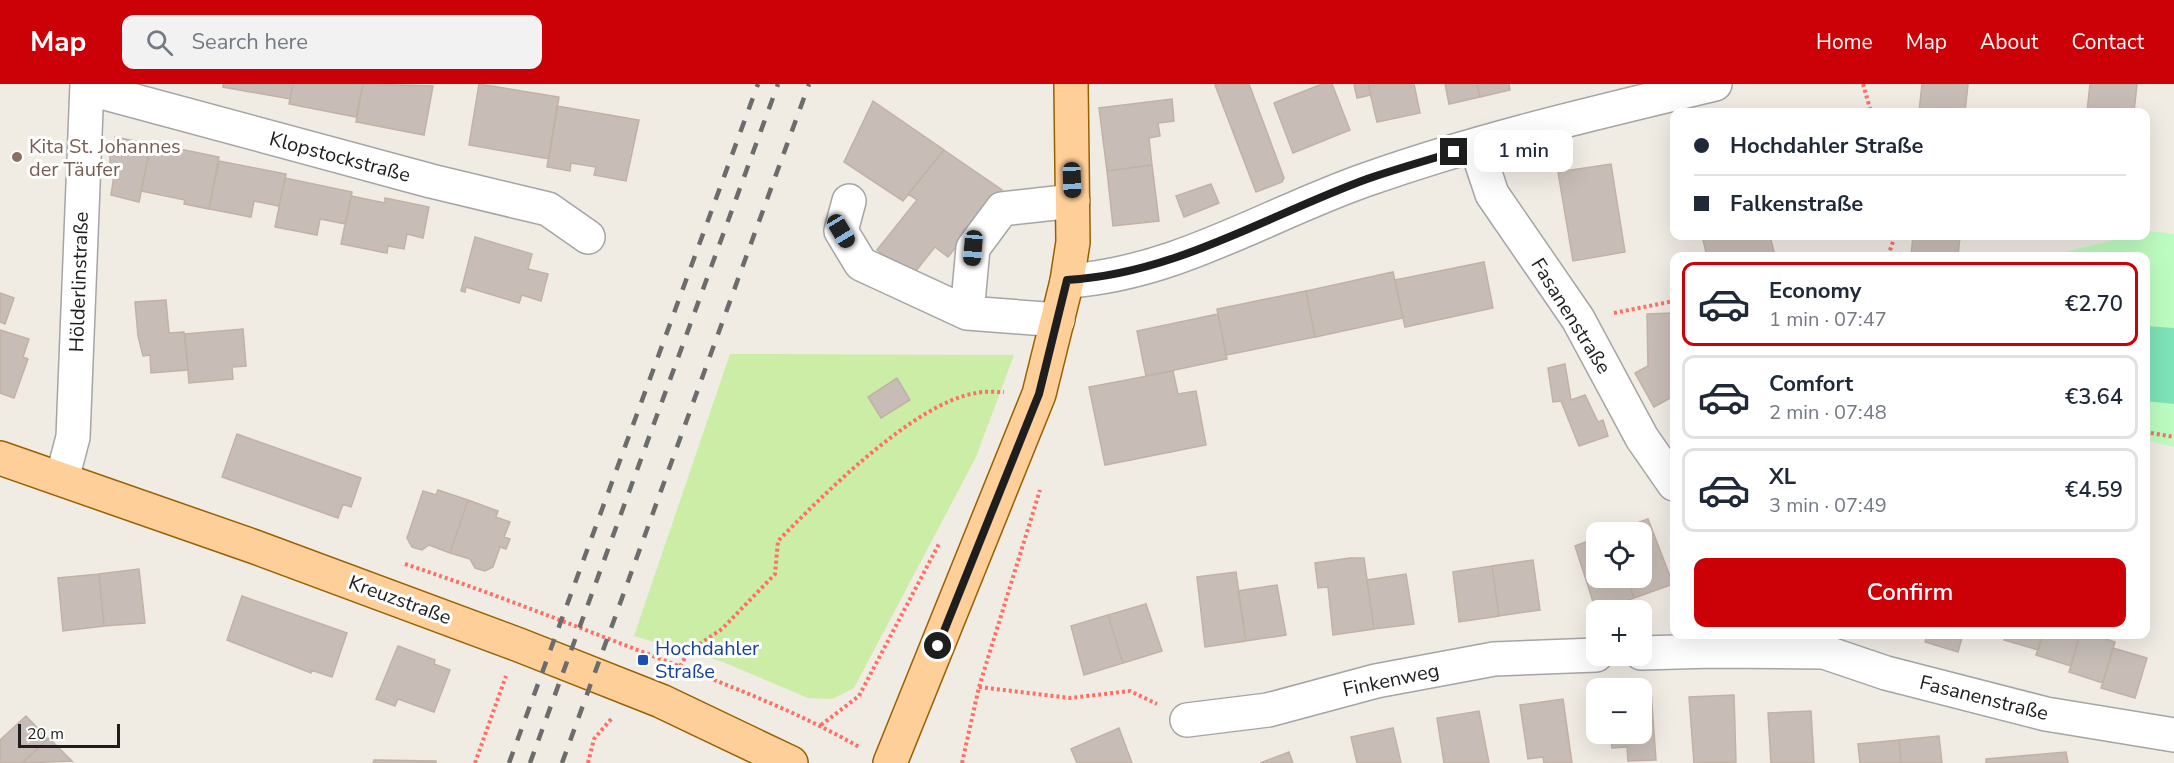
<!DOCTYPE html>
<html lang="en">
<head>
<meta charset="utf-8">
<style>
  :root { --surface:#fff; --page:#f2f2f3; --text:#1f2937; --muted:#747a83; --line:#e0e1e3; --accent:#cc0007 }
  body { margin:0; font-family:"Nunito Sans",sans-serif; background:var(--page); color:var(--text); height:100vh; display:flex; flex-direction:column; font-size:22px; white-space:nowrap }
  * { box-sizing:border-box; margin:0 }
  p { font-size:20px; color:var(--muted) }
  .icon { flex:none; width:33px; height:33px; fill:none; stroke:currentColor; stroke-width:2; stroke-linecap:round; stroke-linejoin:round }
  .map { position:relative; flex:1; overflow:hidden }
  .details { position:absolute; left:1670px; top:168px; width:480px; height:387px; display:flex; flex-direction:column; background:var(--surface); border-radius:12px; box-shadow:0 6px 24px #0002 }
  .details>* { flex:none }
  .guide { position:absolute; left:1670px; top:24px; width:480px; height:132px; border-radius:12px; box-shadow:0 6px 24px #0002; display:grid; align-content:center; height:132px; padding:0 24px; background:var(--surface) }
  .buttons { position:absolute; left:1586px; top:438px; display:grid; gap:12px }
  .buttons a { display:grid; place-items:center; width:66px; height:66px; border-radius:12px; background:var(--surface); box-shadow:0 6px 24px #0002; font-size:30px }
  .scale { position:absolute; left:18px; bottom:15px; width:102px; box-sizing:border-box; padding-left:6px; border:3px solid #1e1e1e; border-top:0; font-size:16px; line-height:21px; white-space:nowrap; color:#1e1e1e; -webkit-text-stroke:4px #fff; paint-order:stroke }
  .end { position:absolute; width:27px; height:27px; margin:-14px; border:8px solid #1e1e1e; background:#fff; box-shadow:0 0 0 3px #fff }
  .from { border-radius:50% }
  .bubble { position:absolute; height:42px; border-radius:12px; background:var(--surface); box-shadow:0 6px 24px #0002; font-size:20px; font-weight:600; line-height:42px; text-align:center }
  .car { position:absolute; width:18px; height:36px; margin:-18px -9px; border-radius:8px; box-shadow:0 0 4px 2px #0007; background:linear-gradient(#222 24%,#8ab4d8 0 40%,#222 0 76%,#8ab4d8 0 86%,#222 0) }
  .guide b { display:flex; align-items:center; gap:21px; height:57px; font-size:22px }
  .guide b+b { border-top:2px solid var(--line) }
  .guide i { width:15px; height:15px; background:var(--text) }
  ul { padding:10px 0 0; list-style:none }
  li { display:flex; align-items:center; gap:18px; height:84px; margin:0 12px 9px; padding:0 12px; border:3px solid var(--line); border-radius:12px }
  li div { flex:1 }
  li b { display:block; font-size:22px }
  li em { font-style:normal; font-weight:600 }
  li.on { border-color:var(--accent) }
  li>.icon { width:54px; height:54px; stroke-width:1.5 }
  .cta { display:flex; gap:12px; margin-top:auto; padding:12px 24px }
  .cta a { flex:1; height:69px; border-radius:12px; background:var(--accent); color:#fff; font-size:24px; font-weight:600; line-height:69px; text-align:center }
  header { display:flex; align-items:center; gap:36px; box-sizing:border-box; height:84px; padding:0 30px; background:var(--accent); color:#fff }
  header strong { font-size:28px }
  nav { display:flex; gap:33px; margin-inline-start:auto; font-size:21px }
  .search { width:420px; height:54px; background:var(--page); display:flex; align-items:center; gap:15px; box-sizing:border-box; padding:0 21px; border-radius:12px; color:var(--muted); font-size:22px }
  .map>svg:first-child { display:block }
</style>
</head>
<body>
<header>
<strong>Map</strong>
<div class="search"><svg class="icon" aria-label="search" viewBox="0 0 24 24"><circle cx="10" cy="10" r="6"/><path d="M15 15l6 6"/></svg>Search here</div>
<nav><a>Home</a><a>Map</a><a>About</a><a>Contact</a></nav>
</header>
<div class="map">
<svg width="2174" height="679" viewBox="0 0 2174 679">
  <rect width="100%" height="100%" fill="#f0ebe3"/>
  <!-- grass -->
  <path fill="#cbeda6" d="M 730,270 L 1014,271 L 976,373 L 854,604 L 832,615 L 808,614 L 723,578 L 634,552 Z"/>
  <!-- park -->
  <path fill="#bdfcc0" d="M 2149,147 L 2174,150 L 2174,363 L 2145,356 L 2145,172 L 2047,172 L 2132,152 L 2145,152 L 2145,148 Z"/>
  <!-- pitch -->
  <path fill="#7de3b8" d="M 2145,242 L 2174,244 L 2174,320 L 2145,317 Z"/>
  <!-- building -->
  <path fill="#c7bdb6" stroke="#c2b1a5" stroke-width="1.5" d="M 223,0 L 293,0 L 290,15 L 223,3 Z
    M 293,0 L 363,0 L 356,33 L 289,20 Z
    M 363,0 L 433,2 L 424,51 L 356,38 Z
    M 479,0 L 559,13 L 549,75 L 469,61 Z
    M 1219,0 L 1249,0 L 1284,94 L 1282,98 L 1256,108 L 1215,1 Z
    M 1322,0 L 1332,0 L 1350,46 L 1293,69 L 1274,19 Z
    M 1354,0 L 1368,0 L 1371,11 L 1357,14 Z
    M 1368,0 L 1414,0 L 1420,29 L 1377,38 Z
    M 1445,0 L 1477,0 L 1480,13 L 1449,20 Z
    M 1477,0 L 1509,0 L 1510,6 L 1480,13 Z
    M 1922,0 L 1968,0 L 1965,28 L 1919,28 Z
    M 2090,0 L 2137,0 L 2134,28 L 2087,28 Z
    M 1172,15 L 1174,37 L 1158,39 L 1160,52 L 1149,54 L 1152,81 L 1107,87 L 1099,24 Z
    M 873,17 L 944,66 L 903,117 L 844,78 Z
    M 557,22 L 639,36 L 626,97 L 594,91 L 596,83 L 571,79 L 570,87 L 547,83 Z
    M 115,53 L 151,60 L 139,118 L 111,111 L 115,84 L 110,84 L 110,65 L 113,65 Z
    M 151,59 L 219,73 L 209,125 L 184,120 L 185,116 L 141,107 Z
    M 944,66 L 1002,106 L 948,173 L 935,163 L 911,193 L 877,166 L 917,116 L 908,110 Z
    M 219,77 L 286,90 L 279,122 L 254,117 L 251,133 L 209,125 Z
    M 1611,80 L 1625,168 L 1573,177 L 1558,88 Z
    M 1152,81 L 1159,137 L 1113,142 L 1107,87 Z
    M 285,94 L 352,108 L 346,140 L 320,135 L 317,151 L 275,143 Z
    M 1211,100 L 1219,119 L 1184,133 L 1176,112 Z
    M 351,112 L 385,119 L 385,114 L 429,123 L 423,154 L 407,150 L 404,165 L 388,162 L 387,169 L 341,160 Z
    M 1702,152 L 1770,152 L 1775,172 L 1707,172 Z
    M 1913,152 L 1960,152 L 1958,172 L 1911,172 Z
    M 475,153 L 532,170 L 528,185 L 548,190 L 541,217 L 522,211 L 519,219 L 466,203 L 465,208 L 461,207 Z
    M 1484,178 L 1493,224 L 1405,243 L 1395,196 Z
    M 1393,188 L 1403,234 L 1315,253 L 1306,207 Z
    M 1306,207 L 1315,253 L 1226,271 L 1217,225 Z
    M 0,209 L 14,214 L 5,240 L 0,238 Z
    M 166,216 L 169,249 L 184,248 L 188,286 L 151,289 L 150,271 L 143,272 L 138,252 L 135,218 Z
    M 1674,229 L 1674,312 L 1654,323 L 1635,289 L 1648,282 L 1647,230 Z
    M 1218,230 L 1227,275 L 1146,292 L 1137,247 Z
    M 243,245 L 246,282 L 232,283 L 233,295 L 189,299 L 185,250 Z
    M 0,246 L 29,255 L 23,273 L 28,275 L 14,314 L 0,309 Z
    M 1565,280 L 1571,316 L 1585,311 L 1598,338 L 1603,336 L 1608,352 L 1579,362 L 1561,317 L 1553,318 L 1548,284 Z
    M 1173,287 L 1178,310 L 1196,307 L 1206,361 L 1105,381 L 1089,303 Z
    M 897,294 L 910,316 L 881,334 L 868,313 Z
    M 237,350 L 361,394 L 351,423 L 343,420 L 338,434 L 222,393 Z
    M 438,406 L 468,416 L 450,469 L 429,461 L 422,466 L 412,463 L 407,454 L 423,407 L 436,411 Z
    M 468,416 L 498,427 L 496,433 L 510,438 L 504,453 L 510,455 L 506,465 L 500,463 L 493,483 L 485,487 L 475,484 L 470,475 L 450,469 Z
    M 1648,435 L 1673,500 L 1634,514 L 1627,494 L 1641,494 L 1641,448 L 1612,448 Z
    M 1596,454 L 1596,494 L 1627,494 L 1634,514 L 1596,527 L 1575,462 Z
    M 1350,474 L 1364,474 L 1374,545 L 1333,551 L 1328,503 L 1318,504 L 1315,479 Z
    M 1533,476 L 1540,526 L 1499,532 L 1492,482 Z
    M 1492,482 L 1499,532 L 1459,538 L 1453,488 Z
    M 139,485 L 145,539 L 104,542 L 99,490 Z
    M 1236,488 L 1246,557 L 1205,563 L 1197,493 Z
    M 99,490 L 104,542 L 63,547 L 58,494 Z
    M 1406,490 L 1414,540 L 1374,545 L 1367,496 Z
    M 1277,501 L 1286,551 L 1246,557 L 1238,507 Z
    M 242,512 L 347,549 L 332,593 L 311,586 L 311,589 L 227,556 Z
    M 1146,520 L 1162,567 L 1123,579 L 1108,531 Z
    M 1108,531 L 1123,579 L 1084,591 L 1071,542 Z
    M 1963,550 L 1958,568 L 1925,558 L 1927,550 Z
    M 2006,550 L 2043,550 L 2038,566 L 2004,556 Z
    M 2043,550 L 2080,550 L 2071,582 L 2036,571 Z
    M 2080,550 L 2091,550 L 2115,558 L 2103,599 L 2069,588 Z
    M 398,562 L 435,576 L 434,580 L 450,586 L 434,628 L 398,615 L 395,622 L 376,615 Z
    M 2113,564 L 2147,574 L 2135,614 L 2101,604 Z
    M 1641,607 L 1651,607 L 1656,676 L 1628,677 L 1627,663 L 1612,664 L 1611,650 L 1641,650 Z
    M 1734,611 L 1736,678 L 1694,679 L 1689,613 Z
    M 1563,615 L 1572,679 L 1544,679 L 1543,673 L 1528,675 L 1520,621 Z
    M 1479,627 L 1489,679 L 1444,679 L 1437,634 Z
    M 1811,627 L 1814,679 L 1771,679 L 1768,629 Z
    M 26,632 L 48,655 L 22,679 L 0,679 L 0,656 Z
    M 1119,644 L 1132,679 L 1077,679 L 1071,665 Z
    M 1393,644 L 1401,679 L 1357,679 L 1351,653 Z
    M 1939,652 L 1942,679 L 1901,679 L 1899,656 Z
    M 49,654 L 72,677 L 22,679 L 48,655 Z
    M 1899,656 L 1901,679 L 1860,679 L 1858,660 Z
    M 1289,668 L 1293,679 L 1260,679 Z
    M 2066,668 L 2068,679 L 1986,679 L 1986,675 Z
    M 374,676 L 436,677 L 436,679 L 373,679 Z"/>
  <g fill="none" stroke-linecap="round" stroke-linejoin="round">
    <!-- minor casing -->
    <g stroke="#a5a5a5" stroke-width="36">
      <path id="minor" d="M 87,4 L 431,97 L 548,125 L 588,153
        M 1476,62 L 1492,110 L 1578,235 L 1642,354 L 1674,400
        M 849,117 L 841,147 L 861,180 L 967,229 L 1058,236
        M 1067,197 C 1176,190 1267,130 1368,95 C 1481,55 1599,28 1715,0
        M 967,229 L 973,164 L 1002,125 L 1073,117
        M 62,395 L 73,353 L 87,0
        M 1804,550 L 1824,568 L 1886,589 L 2046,630 L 2174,651
        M 1641,569 L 1713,567 L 1824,568
        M 1187,636 L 1268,626 L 1376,597 L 1494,575 L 1596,571"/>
    </g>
    <!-- major casing -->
    <g stroke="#986000" stroke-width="36">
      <path id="major" d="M 0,374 L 255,463 L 519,561 L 661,617 L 791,679
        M 890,679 L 1039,310 L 1067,197 L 1073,158 L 1071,0"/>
    </g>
    <!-- path -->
    <path stroke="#ff6f65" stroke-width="4" stroke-dasharray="3 3" stroke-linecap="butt" d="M 1863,0 L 1871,28
      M 1888,172 L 1895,152
      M 1614,229 L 1674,217
      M 2145,348 L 2174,353
      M 405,480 C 487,507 567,539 648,570 C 719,598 793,625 859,663
      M 680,582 L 689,567 L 722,545 L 775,490 L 778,457 C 822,412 914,319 976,309 C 985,307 995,308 1004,308
      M 979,603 L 1070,614 L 1130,607 L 1157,620
      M 821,641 L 859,612 L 940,458
      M 475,679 L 506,592
      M 588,679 L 594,655 L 612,634
      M 962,679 L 979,603 L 1040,406"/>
    <!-- minor -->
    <use href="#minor" stroke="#fff" stroke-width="33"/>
    <!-- major -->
    <use href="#major" stroke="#ffcf99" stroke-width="33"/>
    <!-- rail -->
    <path stroke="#6c6c6c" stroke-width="4.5" stroke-dasharray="12 12" stroke-linecap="butt" d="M 509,679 L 758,0
      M 530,679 L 778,0
      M 562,679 L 809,0"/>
  </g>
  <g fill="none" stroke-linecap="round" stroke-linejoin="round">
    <!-- route -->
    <path stroke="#1e1e1e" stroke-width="8" d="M 938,562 L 1039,310 L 1067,196 C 1175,190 1268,131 1367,95 C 1396,85 1425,77 1454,68"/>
  </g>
  <!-- markers -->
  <circle fill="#8d6e63" stroke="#fff" stroke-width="2" cx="17" cy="73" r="6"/>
  <rect fill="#1a4fb4" stroke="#fff" stroke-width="2" x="637" y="570" width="12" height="12" rx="3"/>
  <g text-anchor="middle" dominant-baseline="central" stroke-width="6" stroke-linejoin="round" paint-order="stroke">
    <!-- education labels -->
    <g font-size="20" fill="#785e54" stroke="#fff" text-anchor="start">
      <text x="29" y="62">Kita St. Johannes<tspan x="29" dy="23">der Täufer</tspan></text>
    </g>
    <!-- street labels -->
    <g font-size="20" fill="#1e1e1e" stroke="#fff">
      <text transform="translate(340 73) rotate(15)">Klopstockstraße</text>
      <text transform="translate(79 198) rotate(-88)">Hölderlinstraße</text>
      <text transform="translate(1571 232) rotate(58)">Fasanenstraße</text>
      <text transform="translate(400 516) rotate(20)">Kreuzstraße</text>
      <text transform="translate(1391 596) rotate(-12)">Finkenweg</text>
      <text transform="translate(1984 614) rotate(14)">Fasanenstraße</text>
    </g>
    <!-- transit labels -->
    <g font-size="20" fill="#164399" stroke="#fff" text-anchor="start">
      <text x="655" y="564">Hochdahler<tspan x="655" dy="23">Straße</tspan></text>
    </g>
  </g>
</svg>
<div class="buttons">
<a><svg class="icon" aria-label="locate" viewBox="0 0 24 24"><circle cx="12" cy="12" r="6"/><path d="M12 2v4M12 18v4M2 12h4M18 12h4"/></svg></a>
<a>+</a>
<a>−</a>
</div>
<div class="scale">20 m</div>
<i class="end from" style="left:938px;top:562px"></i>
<i class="end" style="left:1454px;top:68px"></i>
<div class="bubble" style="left:1474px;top:46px;width:99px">1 min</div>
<i class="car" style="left:1072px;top:96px;rotate:178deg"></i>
<i class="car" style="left:841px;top:147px;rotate:149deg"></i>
<i class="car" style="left:973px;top:164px;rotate:185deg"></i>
<div class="guide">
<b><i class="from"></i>Hochdahler Straße</b>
<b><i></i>Falkenstraße</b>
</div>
<section class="details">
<ul>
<li class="on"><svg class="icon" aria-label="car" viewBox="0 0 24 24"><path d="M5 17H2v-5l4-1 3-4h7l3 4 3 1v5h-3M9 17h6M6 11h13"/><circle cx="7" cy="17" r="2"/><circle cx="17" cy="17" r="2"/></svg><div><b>Economy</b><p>1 min · 07:47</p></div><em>€2.70</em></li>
<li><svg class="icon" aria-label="car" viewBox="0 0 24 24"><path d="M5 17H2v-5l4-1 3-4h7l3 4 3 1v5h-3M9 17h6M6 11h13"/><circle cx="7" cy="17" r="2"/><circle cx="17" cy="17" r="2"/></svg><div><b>Comfort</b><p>2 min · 07:48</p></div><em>€3.64</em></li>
<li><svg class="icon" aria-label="car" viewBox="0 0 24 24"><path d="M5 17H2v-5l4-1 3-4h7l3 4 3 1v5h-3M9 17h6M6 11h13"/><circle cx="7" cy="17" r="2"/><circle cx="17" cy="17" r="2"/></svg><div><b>XL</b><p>3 min · 07:49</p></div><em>€4.59</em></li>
</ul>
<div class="cta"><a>Confirm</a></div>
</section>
</div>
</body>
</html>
